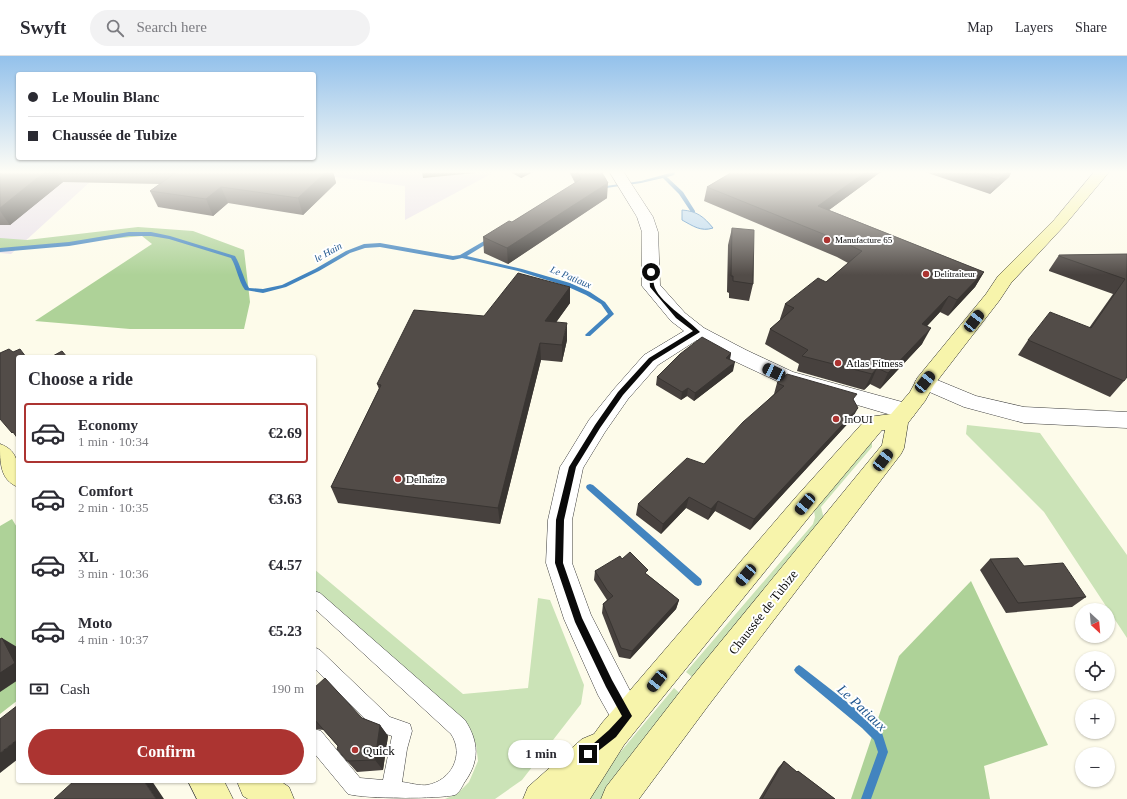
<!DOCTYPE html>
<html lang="en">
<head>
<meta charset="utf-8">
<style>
  :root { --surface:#fff; --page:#f2f2f3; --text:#2b2b33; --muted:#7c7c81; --line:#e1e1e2; --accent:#ac3431 }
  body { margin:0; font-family:"Times New Roman",serif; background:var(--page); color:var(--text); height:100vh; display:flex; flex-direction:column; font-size:15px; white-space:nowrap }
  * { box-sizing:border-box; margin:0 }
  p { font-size:13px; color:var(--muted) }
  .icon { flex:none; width:22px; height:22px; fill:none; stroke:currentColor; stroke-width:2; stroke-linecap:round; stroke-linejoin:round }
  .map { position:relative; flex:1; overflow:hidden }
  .side { position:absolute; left:16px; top:299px; width:300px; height:428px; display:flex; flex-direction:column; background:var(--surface); border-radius:4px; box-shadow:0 1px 3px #0004 }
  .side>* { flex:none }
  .guide { position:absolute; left:16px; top:16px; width:300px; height:88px; border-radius:4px; box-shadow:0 1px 3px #0004; display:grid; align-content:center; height:88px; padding:0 12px; background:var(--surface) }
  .needle { width:26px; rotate:154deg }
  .tools { position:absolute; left:1075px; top:547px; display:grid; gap:8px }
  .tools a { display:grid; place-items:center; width:40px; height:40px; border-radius:50%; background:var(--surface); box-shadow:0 1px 3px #0004; font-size:20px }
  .end { position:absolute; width:18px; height:18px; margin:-9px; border:5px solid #0a0a0a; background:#fff; box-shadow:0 0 0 2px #fff }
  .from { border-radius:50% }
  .bubble { position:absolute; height:28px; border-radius:14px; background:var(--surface); box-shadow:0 1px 3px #0004; font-size:13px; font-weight:700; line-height:28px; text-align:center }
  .car { position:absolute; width:12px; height:24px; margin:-12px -6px; border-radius:5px; box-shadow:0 0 3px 1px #0007; background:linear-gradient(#222 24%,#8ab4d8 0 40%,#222 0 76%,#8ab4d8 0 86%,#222 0) }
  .guide b { display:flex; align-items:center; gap:14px; height:38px; font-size:15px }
  .guide b+b { border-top:1px solid var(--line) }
  .guide i { width:10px; height:10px; background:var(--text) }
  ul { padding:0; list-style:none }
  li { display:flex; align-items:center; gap:12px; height:60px; margin:0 8px 6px; padding:0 4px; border:2px solid transparent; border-radius:4px }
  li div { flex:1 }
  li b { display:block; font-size:15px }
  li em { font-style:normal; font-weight:700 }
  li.selected { border-color:var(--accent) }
  li>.icon { width:36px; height:36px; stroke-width:1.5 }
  h2 { padding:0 12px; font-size:18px; line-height:48px }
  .pay { display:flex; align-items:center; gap:10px; height:44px; padding:0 12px; font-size:15px }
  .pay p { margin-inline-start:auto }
  .cta { display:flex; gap:8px; margin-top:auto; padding:8px 12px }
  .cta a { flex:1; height:46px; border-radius:24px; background:var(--accent); color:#fff; font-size:16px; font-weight:700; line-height:46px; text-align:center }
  header { display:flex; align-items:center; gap:24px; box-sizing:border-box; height:56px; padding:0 20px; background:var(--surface); border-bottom:1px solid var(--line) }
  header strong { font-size:19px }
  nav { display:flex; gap:22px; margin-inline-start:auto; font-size:14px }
  .search { width:280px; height:36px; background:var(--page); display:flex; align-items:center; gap:10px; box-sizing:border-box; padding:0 14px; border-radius:22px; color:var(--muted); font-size:15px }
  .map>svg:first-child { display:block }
</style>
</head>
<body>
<header>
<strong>Swyft</strong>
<div class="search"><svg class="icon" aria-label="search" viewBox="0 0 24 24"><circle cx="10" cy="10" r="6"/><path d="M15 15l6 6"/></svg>Search here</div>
<nav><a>Map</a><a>Layers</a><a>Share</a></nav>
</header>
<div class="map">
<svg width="1127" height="743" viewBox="0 0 1127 743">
  <rect width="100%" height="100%" fill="#fdfbea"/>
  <!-- industrial -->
  <path fill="#e8dfe9" d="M 0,115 L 102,115 L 11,198 L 0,197 Z
    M 290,115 L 491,115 L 491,118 L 405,164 L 405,130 Z"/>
  <!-- green -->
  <path fill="#cbe3b7" d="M 967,369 L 1040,377 L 1127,499 L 1127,582 L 1044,456 L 966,378 Z
    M 872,383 L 872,391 L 821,451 L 824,463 L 697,625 L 686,616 L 813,468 L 815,461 L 813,448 Z
    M 314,513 L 463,638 L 528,632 L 538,542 L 550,544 L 584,629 L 581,648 L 522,724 L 495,743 L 445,743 L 457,738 L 469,726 L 478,705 L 476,688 L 463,670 L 314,537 Z
    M 674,632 L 683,640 L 601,743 L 581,743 Z"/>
  <!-- forest -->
  <path fill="#aed298" d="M 138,171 L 193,175 L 244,194 L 250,246 L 244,273 L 130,273 L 35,265 L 152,188 L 142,180 L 0,193 L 0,182 L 27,184 Z
    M 12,463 L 18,473 L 18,644 L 0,658 L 0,470 Z
    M 971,525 L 1048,689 L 984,710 L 990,743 L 851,743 L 899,600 Z"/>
  <!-- water -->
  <path fill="#b3d4ef" stroke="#4284bf" d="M 682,154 C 697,155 704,161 713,172 C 701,176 693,170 682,164 Z"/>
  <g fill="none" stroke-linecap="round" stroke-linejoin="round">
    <!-- stream -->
    <path fill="#4284bf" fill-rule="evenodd" d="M 672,115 L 676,115 L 674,119 L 667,121 L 683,136 L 695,155 L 695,156 L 691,156 L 679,138 L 663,122 L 641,127 L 599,133 L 597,132 L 599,131 L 641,125 L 670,117 Z
      M 129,176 L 151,176 L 170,180 L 235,200 C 241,210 243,222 249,232 L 263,233 L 282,229 L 315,213 L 346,195 L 364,188 L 380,187 L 453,200 L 460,199 L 491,181 L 494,183 L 493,184 L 467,200 L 522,213 L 570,227 L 590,236 L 605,246 L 614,258 L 590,280 L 586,280 L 585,279 L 586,278 L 608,258 L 601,248 L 586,239 L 566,230 L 518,215 L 462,202 L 453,204 L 380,191 L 365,192 L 350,197 L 319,215 L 286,231 L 263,237 L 245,234 C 238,224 237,212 231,202 L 169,183 L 151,180 L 129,180 L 69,190 L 0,196 L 0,192 L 69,186 Z
      M 590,428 L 593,429 L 701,523 L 702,526 L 701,529 L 698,530 L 695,529 L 587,433 L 586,431 L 587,429 Z
      M 799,609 L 802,611 L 870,664 L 882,677 L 888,696 L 871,743 L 861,743 L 878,696 L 874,684 L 862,672 L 796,617 L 794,614 L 796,611 Z"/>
    <!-- lane casing -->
    <g stroke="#3d3d3d" stroke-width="1">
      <path id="lane" d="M 314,535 L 320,537 L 465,664 C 479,686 480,705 464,727 C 462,731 459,737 455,739 C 439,743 365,743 348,738 L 314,697 L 314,673 L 321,675 L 360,722 L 383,724 L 392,680 L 377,675 L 314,612 L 314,591 L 320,594 L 390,661 L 410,668 L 412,675 L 407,693 L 402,726 C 410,727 420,730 427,729 C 451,725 465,699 451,678 L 314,552 Z"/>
    </g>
    <!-- street casing -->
    <g stroke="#3d3d3d" stroke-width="1">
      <path id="street" d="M 609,115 L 623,115 L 653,161 L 658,176 L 660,229 L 685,257 L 704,272 L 746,294 L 793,316 L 913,349 L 916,355 L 913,361 L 905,363 L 779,326 L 732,304 L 697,284 L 658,309 L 628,343 L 605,376 L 583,412 L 572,464 L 572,507 L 591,559 L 643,660 L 638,671 L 627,676 L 616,671 L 598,639 L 564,563 L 546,507 L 548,464 L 560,411 L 564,405 L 589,364 L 614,333 L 644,299 L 684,275 L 671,265 L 642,230 L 642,176 L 637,161 Z
        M 925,319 L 976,340 L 1024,351 L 1127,356 L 1127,372 L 1024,367 L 964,351 L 918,331 L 915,326 L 918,321 Z"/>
    </g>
    <!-- secondary casing -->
    <g stroke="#2c2c2c" stroke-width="1">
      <path id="secondary" d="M 1095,115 L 1110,115 L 1064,170 L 1011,227 L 999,245 L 934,329 L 925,345 L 908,367 L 904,392 L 901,398 L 708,650 L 639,743 L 601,743 L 606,731 L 686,628 L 882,389 L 885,374 L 882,374 L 814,455 L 624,689 L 590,743 L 523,743 L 528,731 L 582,683 L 594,678 L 602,667 L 796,441 L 868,361 L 891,358 L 910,336 L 918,321 L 986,238 L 998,220 L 1054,164 Z
        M 0,388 C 21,395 18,413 18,431 C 0,424 0,407 0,388 Z
        M 188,725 L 224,725 L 233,743 L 197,743 Z
        M 240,725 L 280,725 L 289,731 L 294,743 L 248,743 L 243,740 L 238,728 Z"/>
    </g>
    <!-- lane -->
    <use href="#lane" fill="#fff" fill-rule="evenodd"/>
    <!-- street -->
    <use href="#street" fill="#fff" fill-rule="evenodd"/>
    <!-- secondary -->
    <use href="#secondary" fill="#f7f4ab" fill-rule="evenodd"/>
  </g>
  <!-- wall -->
  <path fill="#47413e" d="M 0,115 L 333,115 L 336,127 L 303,159 L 228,147 L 213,160 L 158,151 L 150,135 L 160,128 L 63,126 L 10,169 L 0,169 Z
    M 422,115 L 475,115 L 475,117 L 423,122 Z
    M 511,115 L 533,115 L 533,116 L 521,122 L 512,117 Z
    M 569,115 L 601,115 L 607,142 L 508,208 L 484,197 L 483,181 L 512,166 L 575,127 Z
    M 734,115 L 882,115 L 829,154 L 984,216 L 975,231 L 948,260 L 940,256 L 927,270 L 922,288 L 880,333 L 870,328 L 864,334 L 797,315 L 799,308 L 765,288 L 770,273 L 780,264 L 780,263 L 785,248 L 826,226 L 848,207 L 837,201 L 704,145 L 707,131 Z
    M 922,115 L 1012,115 L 1009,121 L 990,138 Z
    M 732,172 L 753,228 L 749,245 L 729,242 L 729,237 L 727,236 L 728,189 Z
    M 1127,198 L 1124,325 L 1110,341 L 1018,299 L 1028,284 L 1089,272 L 1113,238 L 1049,215 L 1049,214 L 1059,199 Z
    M 570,231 L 570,247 L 556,266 L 567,284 L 562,306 L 541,304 L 500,468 L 338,447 L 331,431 L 379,333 L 377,328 L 484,260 Z
    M 731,297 L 730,304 L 733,315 L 694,345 L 687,340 L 681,344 L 656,329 L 657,321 Z
    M 777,327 L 854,344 L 852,363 L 750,474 L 715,455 L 708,464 L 686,452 L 661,478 L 636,459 L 638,448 L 704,408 L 774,338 Z
    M 622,503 L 648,519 L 679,544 L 676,553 L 630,603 L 619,601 L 602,557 L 603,548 L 607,544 L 594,524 L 595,515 Z
    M 990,503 L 1024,510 L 1086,541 L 1072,551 L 1006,557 L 980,514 Z
    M 314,632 L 362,662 L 380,669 L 388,680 L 383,714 L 357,716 L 347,705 L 338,690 L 324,674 L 314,673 Z
    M 784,705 L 797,716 L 798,715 L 835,743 L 759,743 L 778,712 Z"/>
  <!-- shaded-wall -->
  <path fill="#393532" d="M 46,115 L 56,115 L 63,126 L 10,169 L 0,155 L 0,152 Z
    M 327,115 L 333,115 L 336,127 L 303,159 L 298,142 Z
    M 521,115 L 533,115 L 533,116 L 521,122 Z
    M 867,115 L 882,115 L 814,165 L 818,150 Z
    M 1007,115 L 1012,115 L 1009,121 L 990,138 L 998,124 Z
    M 608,127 L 607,142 L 508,208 L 507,192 Z
    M 221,131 L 228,147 L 213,160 L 206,143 Z
    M 984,216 L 975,231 L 948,260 L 957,244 Z
    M 570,231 L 570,247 L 545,282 L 545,265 Z
    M 949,240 L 940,256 L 914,284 L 922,268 Z
    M 567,267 L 567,284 L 562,306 L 562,289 Z
    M 931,272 L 922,288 L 880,333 L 888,317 Z
    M 540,287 L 541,304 L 500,468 L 498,452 Z
    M 731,297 L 729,305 L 726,302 Z
    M 735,306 L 733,315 L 694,345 L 695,337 Z
    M 877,312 L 870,328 L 864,334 L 872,318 Z
    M 688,332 L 687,340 L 681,344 L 682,336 Z
    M 858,352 L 852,363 L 750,474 L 754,463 Z
    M 689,441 L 686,452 L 661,478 L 663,468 Z
    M 718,445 L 715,455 L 708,464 L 711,453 Z
    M 679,544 L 676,553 L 630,603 L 632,595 Z
    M 2,582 L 17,591 L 18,594 L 18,624 L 0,636 L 0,617 Z
    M 380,669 L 388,680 L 383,714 L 375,704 Z
    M 18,683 L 18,703 L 0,717 L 0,697 Z
    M 144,725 L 152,725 L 164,743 L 156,743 Z"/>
  <!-- building -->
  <path fill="#524c48" stroke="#393532" d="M 0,115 L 46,115 L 0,152 Z
    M 178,115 L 327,115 L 298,142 L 221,131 L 206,143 L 150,135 Z
    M 577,115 L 601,115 L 608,127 L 507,192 L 483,181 L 509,165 L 512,166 L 581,123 Z
    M 734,115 L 867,115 L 818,150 L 984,216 L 957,244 L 949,240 L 922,268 L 931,272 L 888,317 L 877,312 L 872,318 L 802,300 L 808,294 L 770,273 L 794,252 L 785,248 L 818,222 L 826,226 L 862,195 L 843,186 L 707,131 Z
    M 972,115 L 1007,115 L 998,124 Z
    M 732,172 L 754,174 L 753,228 L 733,225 L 733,220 L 731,220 Z
    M 1127,198 L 1127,321 L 1124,325 L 1028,284 L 1050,256 L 1091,272 L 1125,223 L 1059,200 L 1059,199 Z
    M 518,217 L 570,231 L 545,265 L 567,267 L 562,289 L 540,287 L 498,452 L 331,431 L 381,329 L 377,328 L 414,254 L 484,260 Z
    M 702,281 L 731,297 L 726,302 L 735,306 L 695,337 L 688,332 L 682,336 L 657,321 L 680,298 Z
    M 9,293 L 13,296 L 20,293 L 26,301 L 18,301 L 18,383 L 13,376 L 12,377 L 0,363 L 0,297 Z
    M 62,295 L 67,301 L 51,301 Z
    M 787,318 L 857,338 L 853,343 L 858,352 L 754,463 L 718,445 L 711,453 L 689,441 L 663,468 L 638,448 L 687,402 L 704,408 L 743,366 L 784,330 L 777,327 Z
    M 630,496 L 648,514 L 645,517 L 679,544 L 632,595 L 621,592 L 603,548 L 613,540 L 607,534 L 595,515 L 620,500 L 622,503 Z
    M 1018,502 L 1024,510 L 1063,507 L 1086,541 L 1018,547 L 990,503 Z
    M 2,582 L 15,607 L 0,617 L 0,583 Z
    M 325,622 L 362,662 L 380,669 L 375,704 L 347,705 L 337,693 L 338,690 L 314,663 L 314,632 Z
    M 18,649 L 18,683 L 0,697 L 0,663 Z
    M 784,705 L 797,716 L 798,715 L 835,743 L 762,743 Z
    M 74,725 L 144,725 L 156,743 L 54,743 Z"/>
  <!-- sky -->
  <linearGradient id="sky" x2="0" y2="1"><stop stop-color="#93c1eb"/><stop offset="0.53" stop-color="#fefdf6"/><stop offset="1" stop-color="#fefdf6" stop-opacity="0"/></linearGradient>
  <rect width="1127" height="219" fill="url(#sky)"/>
  <!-- route -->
  <path fill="#0a0a0a" d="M 649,215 L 653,216 C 654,220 653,225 654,229 C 657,244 689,264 700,276 L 653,305 L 623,339 L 600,372 L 576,411 L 564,464 L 563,507 L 582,562 L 612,624 L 632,660 L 616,681 L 588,703 L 585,702 L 584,698 L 585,695 L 609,674 L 622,660 L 606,631 L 575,566 L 555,507 L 556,464 L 569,411 L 595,369 L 618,336 L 649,302 L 693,275 L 676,262 L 650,231 Z"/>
  <!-- markers -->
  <g fill="#ac3431" stroke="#fff" stroke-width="1.5">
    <circle cx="827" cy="184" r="4"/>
    <circle cx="926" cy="218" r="4"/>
    <circle cx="838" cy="307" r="4"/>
    <circle cx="836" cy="363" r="4"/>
    <circle cx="398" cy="423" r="4"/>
    <circle cx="355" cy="694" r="4"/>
  </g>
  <g text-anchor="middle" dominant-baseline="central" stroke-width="4" stroke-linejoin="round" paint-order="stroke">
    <!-- far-poi labels -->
    <g font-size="9" fill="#0a0a0a" stroke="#fff" text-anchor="start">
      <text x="835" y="184">Manufacture 65</text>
      <text x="934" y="218">Delitraiteur</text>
    </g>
    <!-- far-water labels -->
    <g font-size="10" font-style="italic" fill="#21578f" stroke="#fff">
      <text transform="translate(328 196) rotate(-29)">le Hain</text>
      <text transform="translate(571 221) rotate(23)">Le Patiaux</text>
    </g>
    <!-- poi labels -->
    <g font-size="11" fill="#0a0a0a" stroke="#fff" text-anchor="start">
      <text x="846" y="307">Atlas Fitness</text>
      <text x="844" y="363">InOUI</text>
      <text x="406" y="423">Delhaize</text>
    </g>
    <!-- near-street labels -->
    <g font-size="13" fill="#0a0a0a" stroke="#fff">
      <text transform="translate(763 556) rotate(-52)">Chaussée de Tubize</text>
    </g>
    <!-- near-poi labels -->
    <g font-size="13" fill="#0a0a0a" stroke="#fff" text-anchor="start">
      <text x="363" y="694">Quick</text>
    </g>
    <!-- near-water labels -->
    <g font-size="14" font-style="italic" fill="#21578f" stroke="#fff">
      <text transform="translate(862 652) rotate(43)">Le Patiaux</text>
    </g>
  </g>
</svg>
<div class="tools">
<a><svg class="needle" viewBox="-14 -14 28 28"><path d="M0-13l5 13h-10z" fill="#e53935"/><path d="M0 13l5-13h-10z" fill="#7c7c81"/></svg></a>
<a><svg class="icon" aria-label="locate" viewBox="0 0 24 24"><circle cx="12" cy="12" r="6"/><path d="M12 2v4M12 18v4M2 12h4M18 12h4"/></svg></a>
<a>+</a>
<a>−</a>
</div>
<i class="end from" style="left:651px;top:216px"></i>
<i class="end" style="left:588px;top:698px"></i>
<div class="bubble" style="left:508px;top:684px;width:66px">1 min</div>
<i class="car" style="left:974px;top:265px;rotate:38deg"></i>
<i class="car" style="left:774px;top:316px;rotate:295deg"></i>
<i class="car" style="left:925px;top:326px;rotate:39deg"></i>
<i class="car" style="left:883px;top:404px;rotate:38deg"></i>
<i class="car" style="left:805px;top:448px;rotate:220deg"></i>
<i class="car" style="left:746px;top:519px;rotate:220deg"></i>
<i class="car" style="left:657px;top:625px;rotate:219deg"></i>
<div class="guide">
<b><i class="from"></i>Le Moulin Blanc</b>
<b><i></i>Chaussée de Tubize</b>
</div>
<section class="side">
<h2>Choose a ride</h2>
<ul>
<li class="selected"><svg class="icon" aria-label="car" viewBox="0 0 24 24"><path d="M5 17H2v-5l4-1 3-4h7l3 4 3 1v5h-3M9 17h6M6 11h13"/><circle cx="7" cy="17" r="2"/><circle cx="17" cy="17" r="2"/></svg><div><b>Economy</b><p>1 min · 10:34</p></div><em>€2.69</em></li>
<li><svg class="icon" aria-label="car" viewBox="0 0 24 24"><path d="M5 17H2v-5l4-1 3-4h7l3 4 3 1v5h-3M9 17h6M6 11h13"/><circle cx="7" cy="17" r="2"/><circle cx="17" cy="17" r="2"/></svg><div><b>Comfort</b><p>2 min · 10:35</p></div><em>€3.63</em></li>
<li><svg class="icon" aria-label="car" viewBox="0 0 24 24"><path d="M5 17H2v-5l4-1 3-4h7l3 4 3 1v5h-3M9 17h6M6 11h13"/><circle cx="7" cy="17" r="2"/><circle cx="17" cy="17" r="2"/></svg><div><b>XL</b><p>3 min · 10:36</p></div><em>€4.57</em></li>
<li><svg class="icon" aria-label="car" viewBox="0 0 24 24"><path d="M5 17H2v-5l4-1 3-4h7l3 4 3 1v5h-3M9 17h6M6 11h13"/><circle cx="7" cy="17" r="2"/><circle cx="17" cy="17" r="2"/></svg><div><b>Moto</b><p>4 min · 10:37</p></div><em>€5.23</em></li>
</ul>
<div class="pay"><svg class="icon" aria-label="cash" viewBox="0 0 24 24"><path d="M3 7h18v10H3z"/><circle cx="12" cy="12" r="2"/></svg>Cash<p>190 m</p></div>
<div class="cta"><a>Confirm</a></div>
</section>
</div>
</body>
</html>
